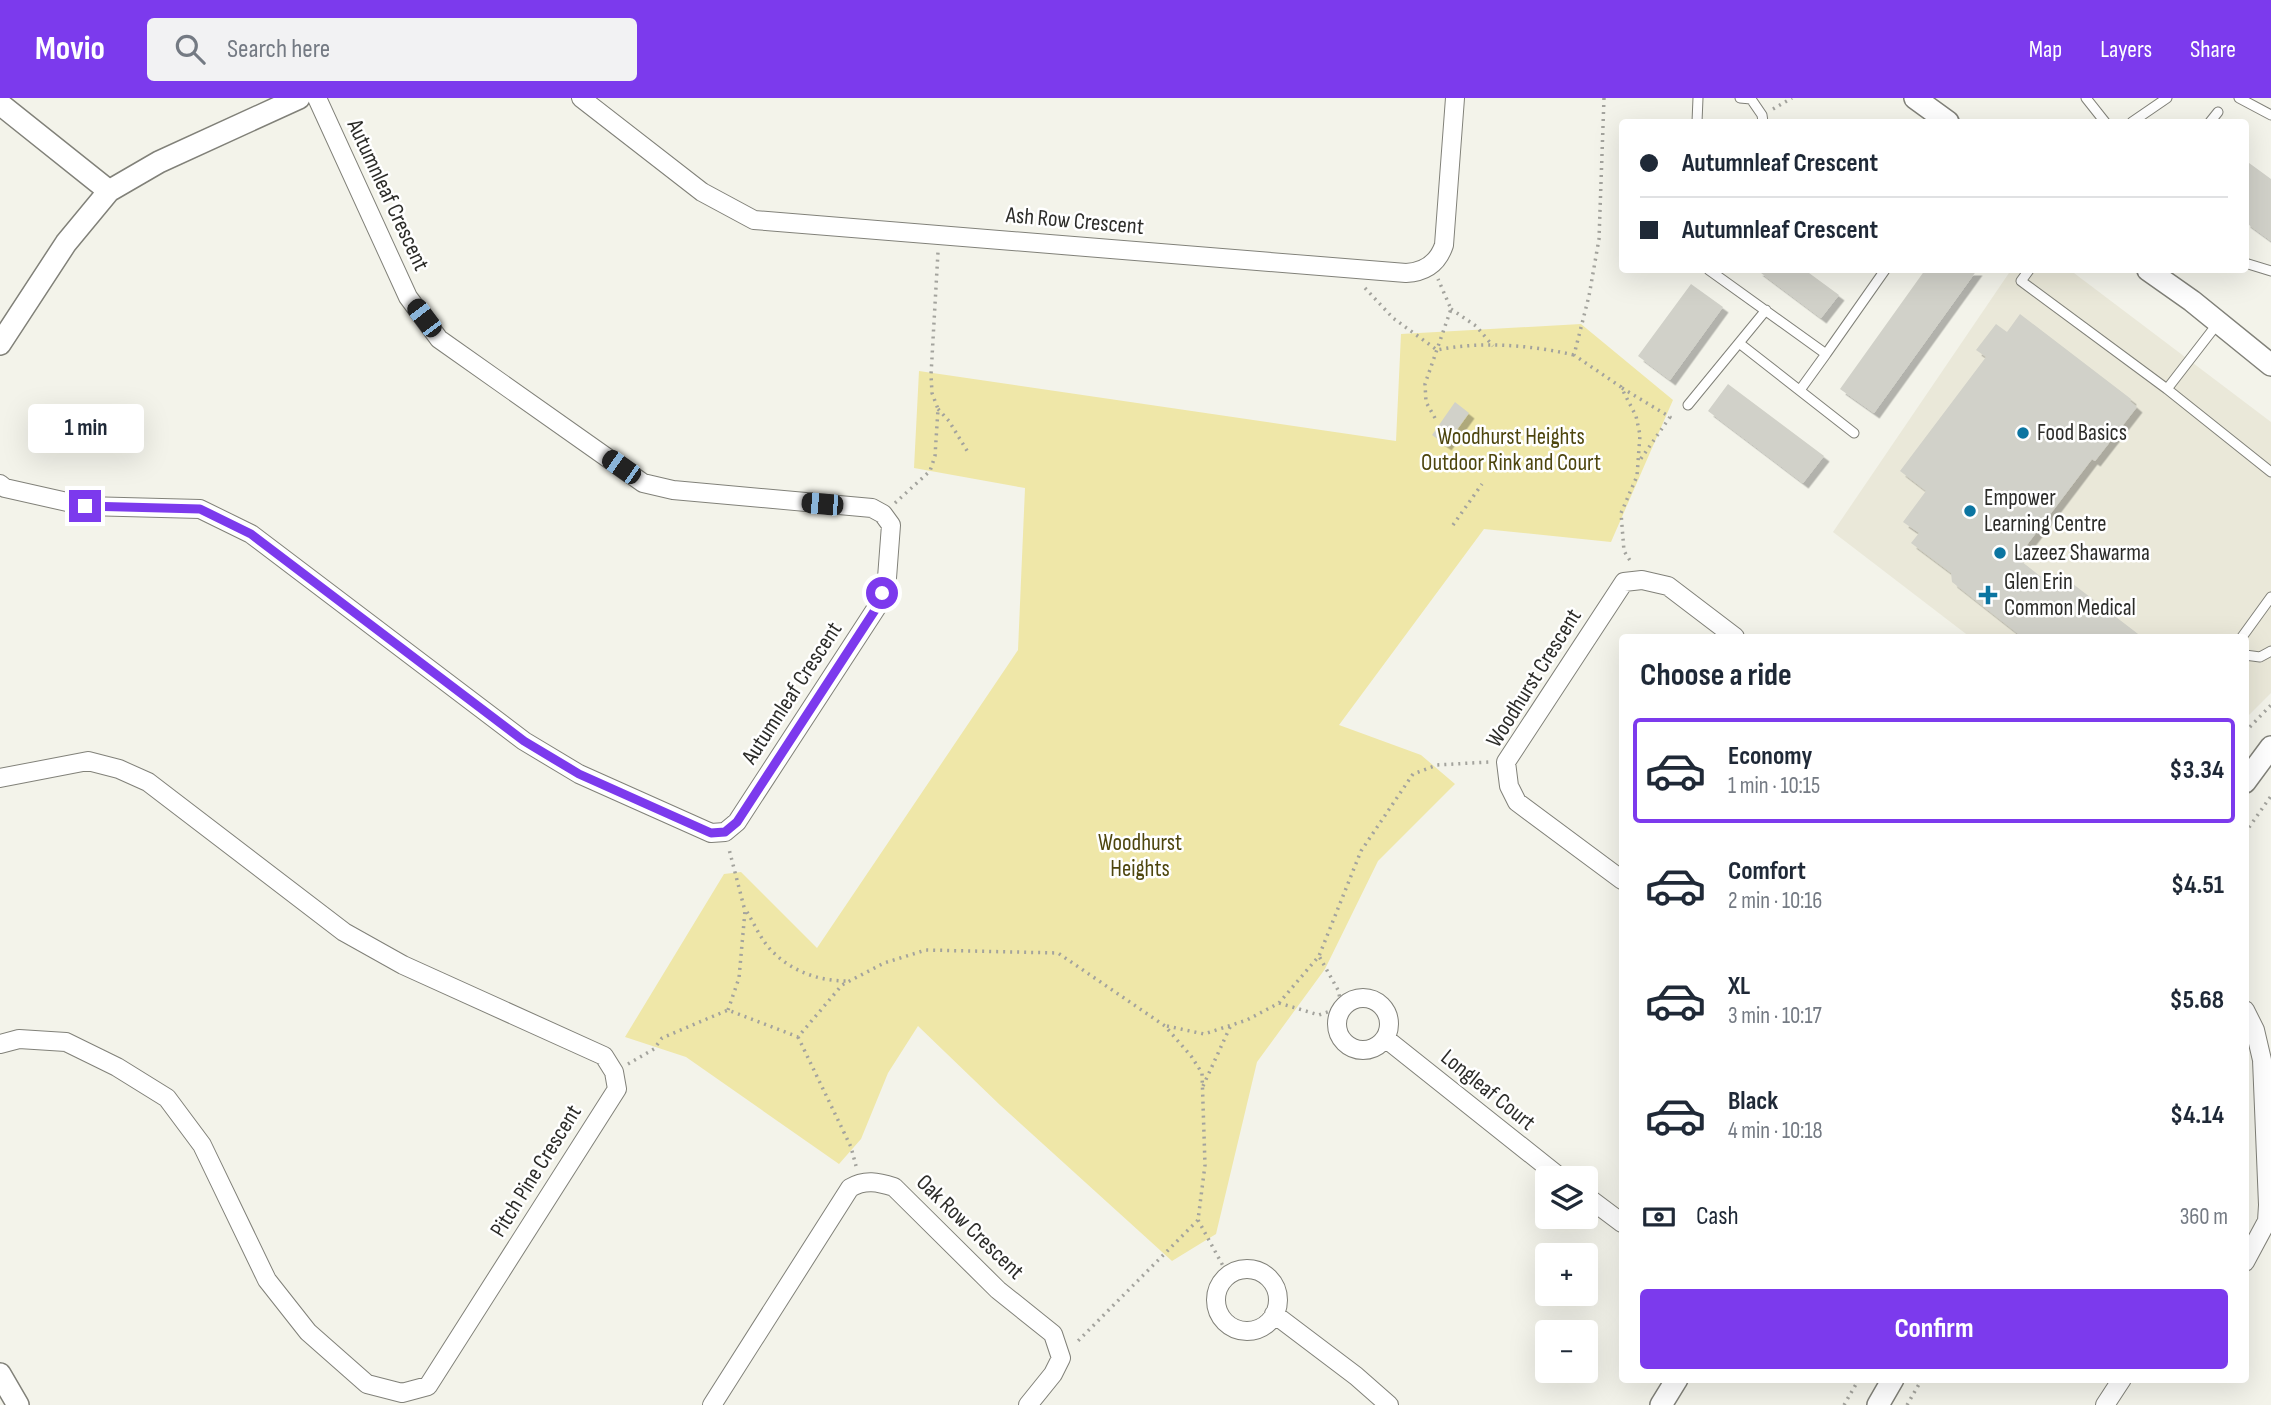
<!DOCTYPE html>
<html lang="en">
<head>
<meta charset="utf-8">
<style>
  :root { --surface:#fff; --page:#f2f2f3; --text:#1f2937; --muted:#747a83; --line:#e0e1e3; --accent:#7c3aed }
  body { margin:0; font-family:"Sofia Sans Condensed",sans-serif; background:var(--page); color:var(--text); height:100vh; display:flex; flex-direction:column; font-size:26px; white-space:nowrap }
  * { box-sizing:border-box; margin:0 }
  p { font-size:23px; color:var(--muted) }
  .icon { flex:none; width:38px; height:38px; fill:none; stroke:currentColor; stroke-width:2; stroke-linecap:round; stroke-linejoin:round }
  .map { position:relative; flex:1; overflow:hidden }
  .side { position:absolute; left:1619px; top:536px; width:630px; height:749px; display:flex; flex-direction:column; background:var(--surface); border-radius:7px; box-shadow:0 7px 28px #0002 }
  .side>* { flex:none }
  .banner { position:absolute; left:1619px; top:21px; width:630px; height:154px; border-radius:7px; box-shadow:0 7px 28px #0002; display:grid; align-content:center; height:154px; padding:0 21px; background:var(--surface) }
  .controls { position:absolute; left:1535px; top:1068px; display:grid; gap:14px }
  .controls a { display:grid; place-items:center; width:63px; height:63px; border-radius:7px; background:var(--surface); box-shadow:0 7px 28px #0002; font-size:35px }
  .end { position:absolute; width:32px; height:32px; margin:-16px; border:9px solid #7c3aed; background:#fff; box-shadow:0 0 0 4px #fff }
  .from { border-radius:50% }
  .bubble { position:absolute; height:49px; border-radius:7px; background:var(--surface); box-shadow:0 7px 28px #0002; font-size:23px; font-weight:700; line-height:49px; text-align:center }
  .car { position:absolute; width:21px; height:42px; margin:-21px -10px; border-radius:9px; box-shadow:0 0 5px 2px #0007; background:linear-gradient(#222 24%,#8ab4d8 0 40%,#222 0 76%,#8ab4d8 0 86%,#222 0) }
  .banner b { display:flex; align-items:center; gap:24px; height:66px; font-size:26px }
  .banner b+b { border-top:2px solid var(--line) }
  .banner i { width:18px; height:18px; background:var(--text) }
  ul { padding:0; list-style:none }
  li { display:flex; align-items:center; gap:21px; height:105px; margin:0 14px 10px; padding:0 7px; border:4px solid transparent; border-radius:7px }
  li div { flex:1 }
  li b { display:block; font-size:26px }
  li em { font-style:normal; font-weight:700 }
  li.on { border-color:var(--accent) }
  li>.icon { width:63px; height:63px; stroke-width:1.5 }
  h2 { padding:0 21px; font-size:32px; line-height:84px }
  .pay { display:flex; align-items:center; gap:18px; height:77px; padding:0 21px; font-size:26px }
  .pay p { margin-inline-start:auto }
  .action { display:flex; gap:14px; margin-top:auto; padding:14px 21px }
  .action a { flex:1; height:80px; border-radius:7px; background:var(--accent); color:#fff; font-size:28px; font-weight:700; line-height:80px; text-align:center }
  header { display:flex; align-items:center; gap:42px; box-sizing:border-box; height:98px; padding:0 35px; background:var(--accent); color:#fff }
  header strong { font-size:33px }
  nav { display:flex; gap:38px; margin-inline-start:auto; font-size:24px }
  .search { width:490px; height:63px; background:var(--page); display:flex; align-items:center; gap:18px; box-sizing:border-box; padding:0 24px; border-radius:7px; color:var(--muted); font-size:26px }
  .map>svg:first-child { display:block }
</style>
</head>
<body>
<header>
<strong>Movio</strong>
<div class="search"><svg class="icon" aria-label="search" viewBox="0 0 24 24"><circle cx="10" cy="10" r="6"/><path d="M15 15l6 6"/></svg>Search here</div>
<nav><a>Map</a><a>Layers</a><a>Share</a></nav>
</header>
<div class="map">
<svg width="2271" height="1307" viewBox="0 0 2271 1307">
  <defs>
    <filter id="shadow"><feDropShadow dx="5.5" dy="5.5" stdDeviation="0" flood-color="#0004"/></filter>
  </defs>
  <rect width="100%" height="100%" fill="#f3f3ea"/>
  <!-- built -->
  <path fill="#eae8d9" d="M 2011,172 L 2070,172 L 2271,324 L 2271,595 L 2245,621 L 2245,539 L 1970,539 L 1833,434 Z"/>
  <!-- green -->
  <path fill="#efe7a8" d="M 1581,226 L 1673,302 L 1611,444 L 1484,431 L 1339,627 L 1421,657 L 1455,686 L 1378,763 L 1325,871 L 1257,964 L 1216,1136 L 1172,1163 L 1000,1007 L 918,928 L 888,975 L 861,1041 L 839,1066 L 686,959 L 625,939 L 724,776 L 741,774 L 817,850 L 1018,552 L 1025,390 L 914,370 L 919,273 L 1396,343 L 1401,236 Z"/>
  <!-- building -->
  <path fill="#d1d1c9" filter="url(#shadow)" d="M 2245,62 L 2271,81 L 2271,143 L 2245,124 Z
    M 1757,172 L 1805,172 L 1839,197 L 1821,220 Z
    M 1925,172 L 1977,172 L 1874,315 L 1840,291 Z
    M 1691,186 L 1723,209 L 1670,282 L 1638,258 Z
    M 2020,216 L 2131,301 L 2130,303 L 2137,309 L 2095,363 L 2092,361 L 2017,460 L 2040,478 L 2060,476 L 2142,539 L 2022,539 L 1952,484 L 1951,475 L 1911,445 L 1919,435 L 1903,424 L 1926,393 L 1900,373 L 1986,259 L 1976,252 L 1996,226 L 2007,234 Z
    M 1728,286 L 1824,358 L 1803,385 L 1708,313 Z
    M 1455,304 L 1469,315 L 1446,347 L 1432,337 Z"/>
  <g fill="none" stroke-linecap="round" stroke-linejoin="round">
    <!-- service casing -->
    <g stroke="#818179" stroke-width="11">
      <path id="service" d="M 1740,0 L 1751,1 L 1762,17 L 1763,24
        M 2086,0 L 2105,24
        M 2239,0 L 2271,17
        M 1697,24 L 1698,0
        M 2132,24 L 2167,0
        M 2210,24 L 2218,14
        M 2245,165 L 2271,173
        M 1709,172 L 1826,256 L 1885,172
        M 2029,172 L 2021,183 L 2167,291 L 2218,225
        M 1739,245 L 1854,335
        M 2167,291 L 2271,374
        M 1800,292 L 1826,256
        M 1688,307 L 1766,212
        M 2242,539 L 2271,499
        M 2245,557 L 2260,559 L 2271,553"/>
    </g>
    <!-- minor casing -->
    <g stroke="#818179" stroke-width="20">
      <path id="minor" d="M 581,0 L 702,94 L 754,122 L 1406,175 C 1425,174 1438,165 1444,147 L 1455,0
        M 0,386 L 5,390 L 85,408 L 200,411 L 251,436 L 524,643 L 579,676 L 711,735 L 725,734 L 737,724 L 877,509 L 887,480 L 891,427 L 883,416 L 872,410 L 673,392 L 643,385 L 439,241 L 408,199 L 317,0
        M 0,680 L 88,663 L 119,671 L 148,684 L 344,834 L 403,867 L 604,958 L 614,974 L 617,991 L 428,1288 L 402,1295 L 367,1286 L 308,1234 L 267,1182 L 202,1047 L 167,1000 L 117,969 L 66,944 L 19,941 L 0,946
        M 1622,782 L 1517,704 L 1509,688 L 1506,664 L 1624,484 L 1642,482 L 1668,488 L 1735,539
        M1337 926a26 26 0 1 1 52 0a26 26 0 1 1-52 0Z
        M 2245,912 L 2255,932 L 2262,962 L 2268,1107 L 2267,1123 L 2245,1164
        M 1385,940 L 1561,1080
        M 1586,1098 L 1622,1125
        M1216 1202a31 31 0 1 1 62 0a31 31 0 1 1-62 0Z
        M 1274,1216 L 1356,1278 L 1389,1307
        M 712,1307 L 850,1090 C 865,1081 878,1084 894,1089 L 998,1192 L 1053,1236 L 1061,1260 L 1053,1276 L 1028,1307
        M 2105,1307 L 2122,1281"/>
    </g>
    <!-- tertiary casing -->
    <g stroke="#818179" stroke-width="24">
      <path id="tertiary" d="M 1915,0 L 1948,24
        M 0,6 L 109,93
        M 2148,172 L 2192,203 L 2271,267
        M 0,246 L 66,145 L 109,93 L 159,64 L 299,0
        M 2245,684 L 2271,649
        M 0,1276 L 18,1307
        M 1661,1307 L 1677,1281
        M 1878,1307 L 1893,1281"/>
    </g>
    <!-- path -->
    <path stroke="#a3a39d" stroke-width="3.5" stroke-dasharray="2 5" stroke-linecap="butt" d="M 1604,0 L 1599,141 L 1589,198 L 1574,257 L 1621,289 L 1636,318 L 1640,337 L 1637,378 L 1621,415 L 1624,453 L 1631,464
      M 1773,11 L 1792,0
      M 1365,190 L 1393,220 L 1437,252 C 1480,243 1531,247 1574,257
      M 1451,211 L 1476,228 L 1493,248
      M 1622,290 L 1670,319 L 1640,362
      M 938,311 L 949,323 L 969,356
      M 1435,320 L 1426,304 L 1425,286 L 1451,211 L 1438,181
      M 895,405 L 930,373 L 935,358 L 938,311 L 932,295 L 931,277 L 938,154
      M 1453,427 L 1482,386
      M 2245,634 L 2271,607
      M 2245,735 L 2271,698
      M 747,814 C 755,827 763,846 775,856 C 794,874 820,883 846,883
      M 1279,905 L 1319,917 L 1342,909 L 1338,892 L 1319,858
      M 728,912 L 739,880 L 745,813 L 729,751
      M 1167,928 L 1204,936 L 1247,922 L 1279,905 L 1319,858 L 1361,753 L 1413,676 L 1437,667 L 1489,664
      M 798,939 L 851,1049 L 856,1068
      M 628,966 L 654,951 L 662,940 L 728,912 L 798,939 L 842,887 L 884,865 L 926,852 L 1058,855 L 1165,928 L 1191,958 L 1202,975 L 1205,1067 L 1198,1122 L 1075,1246
      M 1203,988 L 1231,927
      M 1198,1122 L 1228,1177
      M 1844,1307 L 1859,1281
      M 1907,1307 L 1922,1281"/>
    <!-- service -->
    <use href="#service" stroke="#fff" stroke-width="9"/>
    <!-- minor -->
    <use href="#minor" stroke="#fff" stroke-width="18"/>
    <!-- tertiary -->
    <use href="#tertiary" stroke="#fff" stroke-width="21"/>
  </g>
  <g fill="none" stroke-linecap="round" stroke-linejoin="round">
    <!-- route -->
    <path stroke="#7c3aed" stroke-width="9" d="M 85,408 L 200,411 L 251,436 L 524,643 L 579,676 L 711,735 L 725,734 L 737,724 L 877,509 L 882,495"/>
  </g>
  <!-- markers -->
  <g fill="#0b75a1" stroke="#fff" stroke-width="2.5">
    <circle cx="2023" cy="335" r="7"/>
    <circle cx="1970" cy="413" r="7"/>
    <circle cx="2000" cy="455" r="7"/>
    <path d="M1984.5 486.5h7v7h7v7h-7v7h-7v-7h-7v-7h7z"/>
  </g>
  <g text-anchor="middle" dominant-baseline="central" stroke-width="5" stroke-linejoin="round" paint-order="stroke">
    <!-- street labels -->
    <g font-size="23" fill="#2c2c29" stroke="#fff">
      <text transform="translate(388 97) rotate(65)">Autumnleaf Crescent</text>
      <text transform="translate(1075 123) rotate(5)">Ash Row Crescent</text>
      <text transform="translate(1534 580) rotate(-58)">Woodhurst Crescent</text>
      <text transform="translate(792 595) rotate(-57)">Autumnleaf Crescent</text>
      <text transform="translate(1488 992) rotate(39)">Longleaf Court</text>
      <text transform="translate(536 1073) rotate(-58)">Pitch Pine Crescent</text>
      <text transform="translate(970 1129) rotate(44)">Oak Row Crescent</text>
    </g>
    <!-- poi labels -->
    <g font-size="23" fill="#2c2c29" stroke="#fff" text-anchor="start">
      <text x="2037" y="335">Food Basics</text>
      <text x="1984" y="400">Empower<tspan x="1984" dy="26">Learning Centre</tspan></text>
      <text x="2014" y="455">Lazeez Shawarma</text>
      <text x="2004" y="484">Glen Erin<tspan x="2004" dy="26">Common Medical</tspan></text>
    </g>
    <!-- park labels -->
    <g font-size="23" fill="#4d450d" stroke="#fff">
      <text x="1511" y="339">Woodhurst Heights<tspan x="1511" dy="26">Outdoor Rink and Court</tspan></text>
      <text x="1140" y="745">Woodhurst<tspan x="1140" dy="26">Heights</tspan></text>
    </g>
  </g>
</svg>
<div class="controls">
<a><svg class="icon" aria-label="layers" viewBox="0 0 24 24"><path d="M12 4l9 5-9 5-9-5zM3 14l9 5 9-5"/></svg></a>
<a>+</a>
<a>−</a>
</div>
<i class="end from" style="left:882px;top:495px"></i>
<i class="end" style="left:85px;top:408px"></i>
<div class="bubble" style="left:28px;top:306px;width:116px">1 min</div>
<i class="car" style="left:424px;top:220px;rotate:323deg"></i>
<i class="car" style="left:621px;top:369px;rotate:305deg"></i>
<i class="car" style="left:822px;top:406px;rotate:275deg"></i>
<div class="banner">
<b><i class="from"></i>Autumnleaf Crescent</b>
<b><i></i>Autumnleaf Crescent</b>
</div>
<section class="side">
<h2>Choose a ride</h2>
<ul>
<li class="on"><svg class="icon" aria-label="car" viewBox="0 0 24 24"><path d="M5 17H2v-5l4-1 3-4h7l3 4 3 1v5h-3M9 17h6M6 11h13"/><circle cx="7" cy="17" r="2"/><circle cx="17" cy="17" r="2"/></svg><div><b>Economy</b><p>1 min · 10:15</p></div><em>$3.34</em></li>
<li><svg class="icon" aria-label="car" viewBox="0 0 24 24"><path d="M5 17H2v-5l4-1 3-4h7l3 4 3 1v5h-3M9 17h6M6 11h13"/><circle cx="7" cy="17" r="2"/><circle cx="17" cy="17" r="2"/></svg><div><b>Comfort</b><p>2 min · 10:16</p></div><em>$4.51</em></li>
<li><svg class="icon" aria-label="car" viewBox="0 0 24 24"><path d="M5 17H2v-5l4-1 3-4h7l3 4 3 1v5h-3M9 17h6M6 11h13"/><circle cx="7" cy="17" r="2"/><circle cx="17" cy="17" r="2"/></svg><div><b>XL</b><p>3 min · 10:17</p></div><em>$5.68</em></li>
<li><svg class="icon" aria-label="car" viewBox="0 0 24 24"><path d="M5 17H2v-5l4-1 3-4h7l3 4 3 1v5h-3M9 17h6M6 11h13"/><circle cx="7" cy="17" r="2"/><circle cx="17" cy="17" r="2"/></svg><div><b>Black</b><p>4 min · 10:18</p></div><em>$4.14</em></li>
</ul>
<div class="pay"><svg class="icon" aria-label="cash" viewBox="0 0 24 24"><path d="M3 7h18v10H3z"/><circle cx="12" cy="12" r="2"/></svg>Cash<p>360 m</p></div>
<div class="action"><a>Confirm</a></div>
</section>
</div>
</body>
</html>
